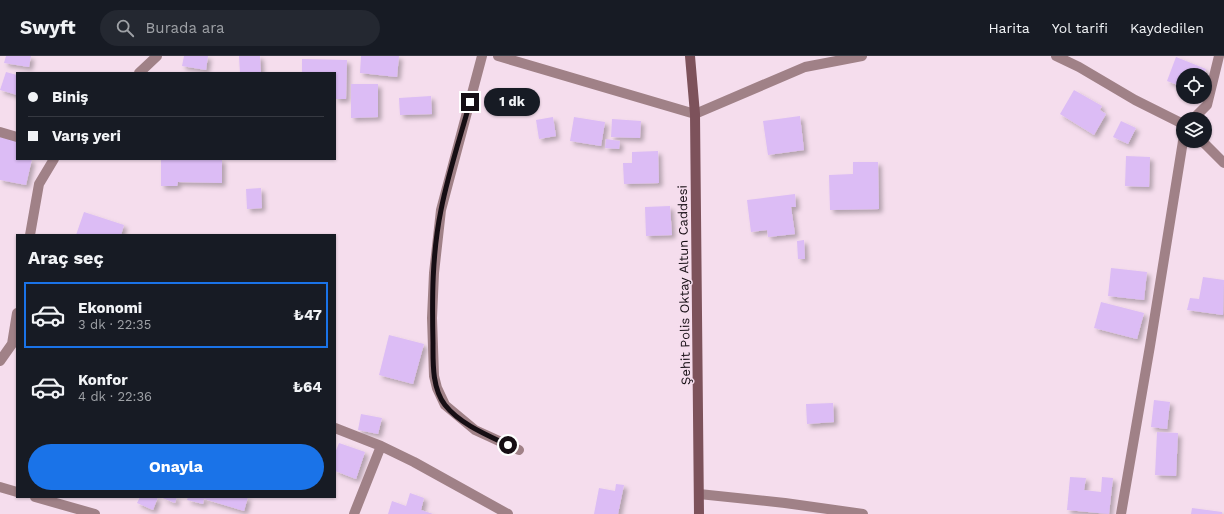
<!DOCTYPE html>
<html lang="tr">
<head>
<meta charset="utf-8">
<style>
  :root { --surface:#171b24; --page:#242831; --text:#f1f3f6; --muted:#9ea1a6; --line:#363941; --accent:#1a73e8 }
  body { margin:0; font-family:"Work Sans",sans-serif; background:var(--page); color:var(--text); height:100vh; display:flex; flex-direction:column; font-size:15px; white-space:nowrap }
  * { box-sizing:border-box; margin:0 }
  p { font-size:13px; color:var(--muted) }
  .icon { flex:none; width:22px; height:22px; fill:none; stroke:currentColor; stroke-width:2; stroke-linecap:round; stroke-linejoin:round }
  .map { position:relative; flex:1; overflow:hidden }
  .panel { position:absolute; left:16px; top:178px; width:320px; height:264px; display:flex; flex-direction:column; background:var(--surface); border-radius:0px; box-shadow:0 1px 3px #0004 }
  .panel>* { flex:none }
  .top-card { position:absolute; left:16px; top:16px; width:320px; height:88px; border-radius:0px; box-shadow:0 1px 3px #0004; display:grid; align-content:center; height:88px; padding:0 12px; background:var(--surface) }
  .tools { position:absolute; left:1176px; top:12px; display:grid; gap:8px }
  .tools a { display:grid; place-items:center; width:36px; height:36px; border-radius:50%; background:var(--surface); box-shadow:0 1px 3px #0004; font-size:20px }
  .end { position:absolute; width:18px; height:18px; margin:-9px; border:5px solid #160e14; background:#fff; box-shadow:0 0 0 2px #fff }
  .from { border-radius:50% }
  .bubble { position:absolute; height:28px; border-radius:14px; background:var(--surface); box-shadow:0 1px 3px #0004; font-size:13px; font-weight:700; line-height:28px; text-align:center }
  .top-card b { display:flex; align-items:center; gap:14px; height:38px; font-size:15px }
  .top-card b+b { border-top:1px solid var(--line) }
  .top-card i { width:10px; height:10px; background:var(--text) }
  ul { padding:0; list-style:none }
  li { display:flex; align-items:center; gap:12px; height:66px; margin:0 8px 6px; padding:0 4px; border:2px solid transparent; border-radius:0px }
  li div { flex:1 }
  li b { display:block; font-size:15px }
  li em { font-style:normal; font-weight:700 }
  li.selected { border-color:var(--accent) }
  li>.icon { width:36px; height:36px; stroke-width:1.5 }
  h2 { padding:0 12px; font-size:18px; line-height:48px }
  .action { display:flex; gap:8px; margin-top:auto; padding:8px 12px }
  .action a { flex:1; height:46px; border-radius:24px; background:var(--accent); color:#fff; font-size:16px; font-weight:700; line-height:46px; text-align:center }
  header { display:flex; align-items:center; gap:24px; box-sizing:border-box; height:56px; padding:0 20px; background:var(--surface); border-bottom:1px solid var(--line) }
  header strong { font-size:19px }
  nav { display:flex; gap:22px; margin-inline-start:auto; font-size:14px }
  .search { width:280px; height:36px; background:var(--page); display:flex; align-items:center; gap:10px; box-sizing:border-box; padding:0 14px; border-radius:22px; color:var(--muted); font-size:15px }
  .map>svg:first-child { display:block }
</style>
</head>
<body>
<header>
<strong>Swyft</strong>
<div class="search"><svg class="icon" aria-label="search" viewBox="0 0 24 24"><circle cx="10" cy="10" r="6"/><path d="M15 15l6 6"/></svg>Burada ara</div>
<nav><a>Harita</a><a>Yol tarifi</a><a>Kaydedilen</a></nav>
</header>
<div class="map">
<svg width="1224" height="458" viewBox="0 0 1224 458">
  <defs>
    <filter id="shadow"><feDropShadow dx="3.5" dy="3.5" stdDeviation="2" flood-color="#0004"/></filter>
  </defs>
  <rect width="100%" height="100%" fill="#f5dded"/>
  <!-- building -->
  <path fill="#dcbcf5" filter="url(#shadow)" d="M 6,0 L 31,0 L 29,11 L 4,7 Z
    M 184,0 L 208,0 L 206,14 L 182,10 Z
    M 239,0 L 260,0 L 261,17 L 240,17 Z
    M 361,0 L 399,0 L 397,21 L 360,17 Z
    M 1176,1 L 1206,13 L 1204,19 L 1183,19 L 1183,31 L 1167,25 Z
    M 302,3 L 347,4 L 346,43 L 335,43 L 335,17 L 302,17 Z
    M 6,16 L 17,19 L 17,39 L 0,34 Z
    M 351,28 L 378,28 L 378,61 L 351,62 Z
    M 1074,34 L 1102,50 L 1100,54 L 1106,58 L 1094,79 L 1060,58 Z
    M 431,40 L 432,58 L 400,59 L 399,42 Z
    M 800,60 L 804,94 L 768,99 L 763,65 Z
    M 553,61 L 556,80 L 539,83 L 536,64 Z
    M 574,61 L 605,66 L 601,90 L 570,85 Z
    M 612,63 L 641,65 L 640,82 L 611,81 Z
    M 1121,65 L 1136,72 L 1128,88 L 1113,81 Z
    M 0,81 L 17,84 L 17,103 L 32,103 L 26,129 L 0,124 Z
    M 606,83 L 620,85 L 619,93 L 605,92 Z
    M 658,95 L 659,127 L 624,128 L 623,107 L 632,107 L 632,96 Z
    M 1126,100 L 1150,101 L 1149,131 L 1125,130 Z
    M 161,103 L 222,103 L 222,127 L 178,126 L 177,130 L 161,130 Z
    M 853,106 L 878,106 L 879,153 L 830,154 L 829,119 L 853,118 Z
    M 261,132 L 262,152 L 247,153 L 246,133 Z
    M 795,138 L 796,151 L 791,151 L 795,178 L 768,181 L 767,174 L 751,176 L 747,144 Z
    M 670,150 L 672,179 L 646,180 L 645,151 Z
    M 84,156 L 124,169 L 121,179 L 76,179 Z
    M 804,184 L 805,203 L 798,203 L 797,185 Z
    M 1111,212 L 1147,216 L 1144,244 L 1108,240 Z
    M 1203,221 L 1224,224 L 1223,259 L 1187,254 L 1190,242 L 1199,243 Z
    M 1101,246 L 1144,257 L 1137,283 L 1094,272 Z
    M 389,279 L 424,288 L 413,328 L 379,319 Z
    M 1154,344 L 1170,346 L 1167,373 L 1151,371 Z
    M 833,347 L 834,366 L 807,368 L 806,348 Z
    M 361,358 L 382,362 L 378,378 L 358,374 Z
    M 1157,376 L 1178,377 L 1176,420 L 1155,419 Z
    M 339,387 L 365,396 L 356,423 L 335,415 L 335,397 Z
    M 1070,421 L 1086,422 L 1084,434 L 1101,436 L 1102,421 L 1113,422 L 1109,458 L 1067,454 Z
    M 616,428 L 624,429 L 618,458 L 594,458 L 599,432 L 615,435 Z
    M 410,437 L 424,442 L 421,454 L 433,458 L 388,458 L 392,445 L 406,450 Z
    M 140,441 L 158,441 L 153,454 L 137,447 Z
    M 160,441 L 177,441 L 175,447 Z
    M 188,441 L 248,441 L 244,455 L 204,443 L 203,448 L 187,444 Z
    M 1192,452 L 1222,456 L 1222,458 L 1191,458 Z"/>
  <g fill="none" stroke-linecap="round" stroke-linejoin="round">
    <!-- lane -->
    <path stroke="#a08187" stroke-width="10" d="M 482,0 L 441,154 L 434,217 L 432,262 L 434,320 L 437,332 L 445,349 L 475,374 L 519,394
      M 0,76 L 17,81"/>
    <!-- street -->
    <path stroke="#a08187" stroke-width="10" d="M 498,0 L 695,58 L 805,11 L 862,0
      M 1056,0 L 1079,11 L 1135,44 L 1183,68
      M 139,17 L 157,0
      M 1193,63 L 1207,49 L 1219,0
      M 1202,85 L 1224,107
      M 30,179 L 39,128 L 54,103
      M 0,305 L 12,288 L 17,257
      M 335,372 L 381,390 L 354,458
      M 381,390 L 414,406 L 508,458
      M 0,431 L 17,436
      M 699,438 L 785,447 L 863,458
      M 35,441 L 95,458
      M 1121,458 L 1150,290 L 1183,85"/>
    <!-- secondary -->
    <path stroke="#7d525b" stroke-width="10" d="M 690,0 L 695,58 L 699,458"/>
  </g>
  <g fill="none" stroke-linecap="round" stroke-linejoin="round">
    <!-- route -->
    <path stroke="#160e14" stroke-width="5" d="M 470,46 C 460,82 448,118 441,154 C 432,198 432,243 433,287 C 433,307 432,332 445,349 C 460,368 487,379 508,389"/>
  </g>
  <g text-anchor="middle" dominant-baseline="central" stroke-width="3" stroke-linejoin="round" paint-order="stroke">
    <!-- street labels -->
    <g font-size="13" fill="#160e14" stroke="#f5dded">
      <text transform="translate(684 229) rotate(-91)">Şehit Polis Oktay Altun Caddesi</text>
    </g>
  </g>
</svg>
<div class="tools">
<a><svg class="icon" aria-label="locate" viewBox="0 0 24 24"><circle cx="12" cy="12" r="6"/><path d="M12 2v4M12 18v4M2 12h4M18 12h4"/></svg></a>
<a><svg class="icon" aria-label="layers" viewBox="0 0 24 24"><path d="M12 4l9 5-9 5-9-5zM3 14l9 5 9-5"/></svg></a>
</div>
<i class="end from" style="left:508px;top:389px"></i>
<i class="end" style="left:470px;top:46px"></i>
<div class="bubble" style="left:484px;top:32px;width:56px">1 dk</div>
<div class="top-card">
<b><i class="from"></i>Biniş</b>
<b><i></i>Varış yeri</b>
</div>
<section class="panel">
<h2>Araç seç</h2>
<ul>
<li class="selected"><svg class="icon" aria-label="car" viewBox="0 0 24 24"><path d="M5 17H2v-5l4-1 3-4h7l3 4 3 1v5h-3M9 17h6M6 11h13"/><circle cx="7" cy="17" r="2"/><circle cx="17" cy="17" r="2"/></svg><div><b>Ekonomi</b><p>3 dk · 22:35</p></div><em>₺47</em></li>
<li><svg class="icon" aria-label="car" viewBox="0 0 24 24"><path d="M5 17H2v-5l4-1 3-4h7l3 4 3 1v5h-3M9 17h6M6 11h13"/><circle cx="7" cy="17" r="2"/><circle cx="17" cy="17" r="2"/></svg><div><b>Konfor</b><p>4 dk · 22:36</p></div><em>₺64</em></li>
</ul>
<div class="action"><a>Onayla</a></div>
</section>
</div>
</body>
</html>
